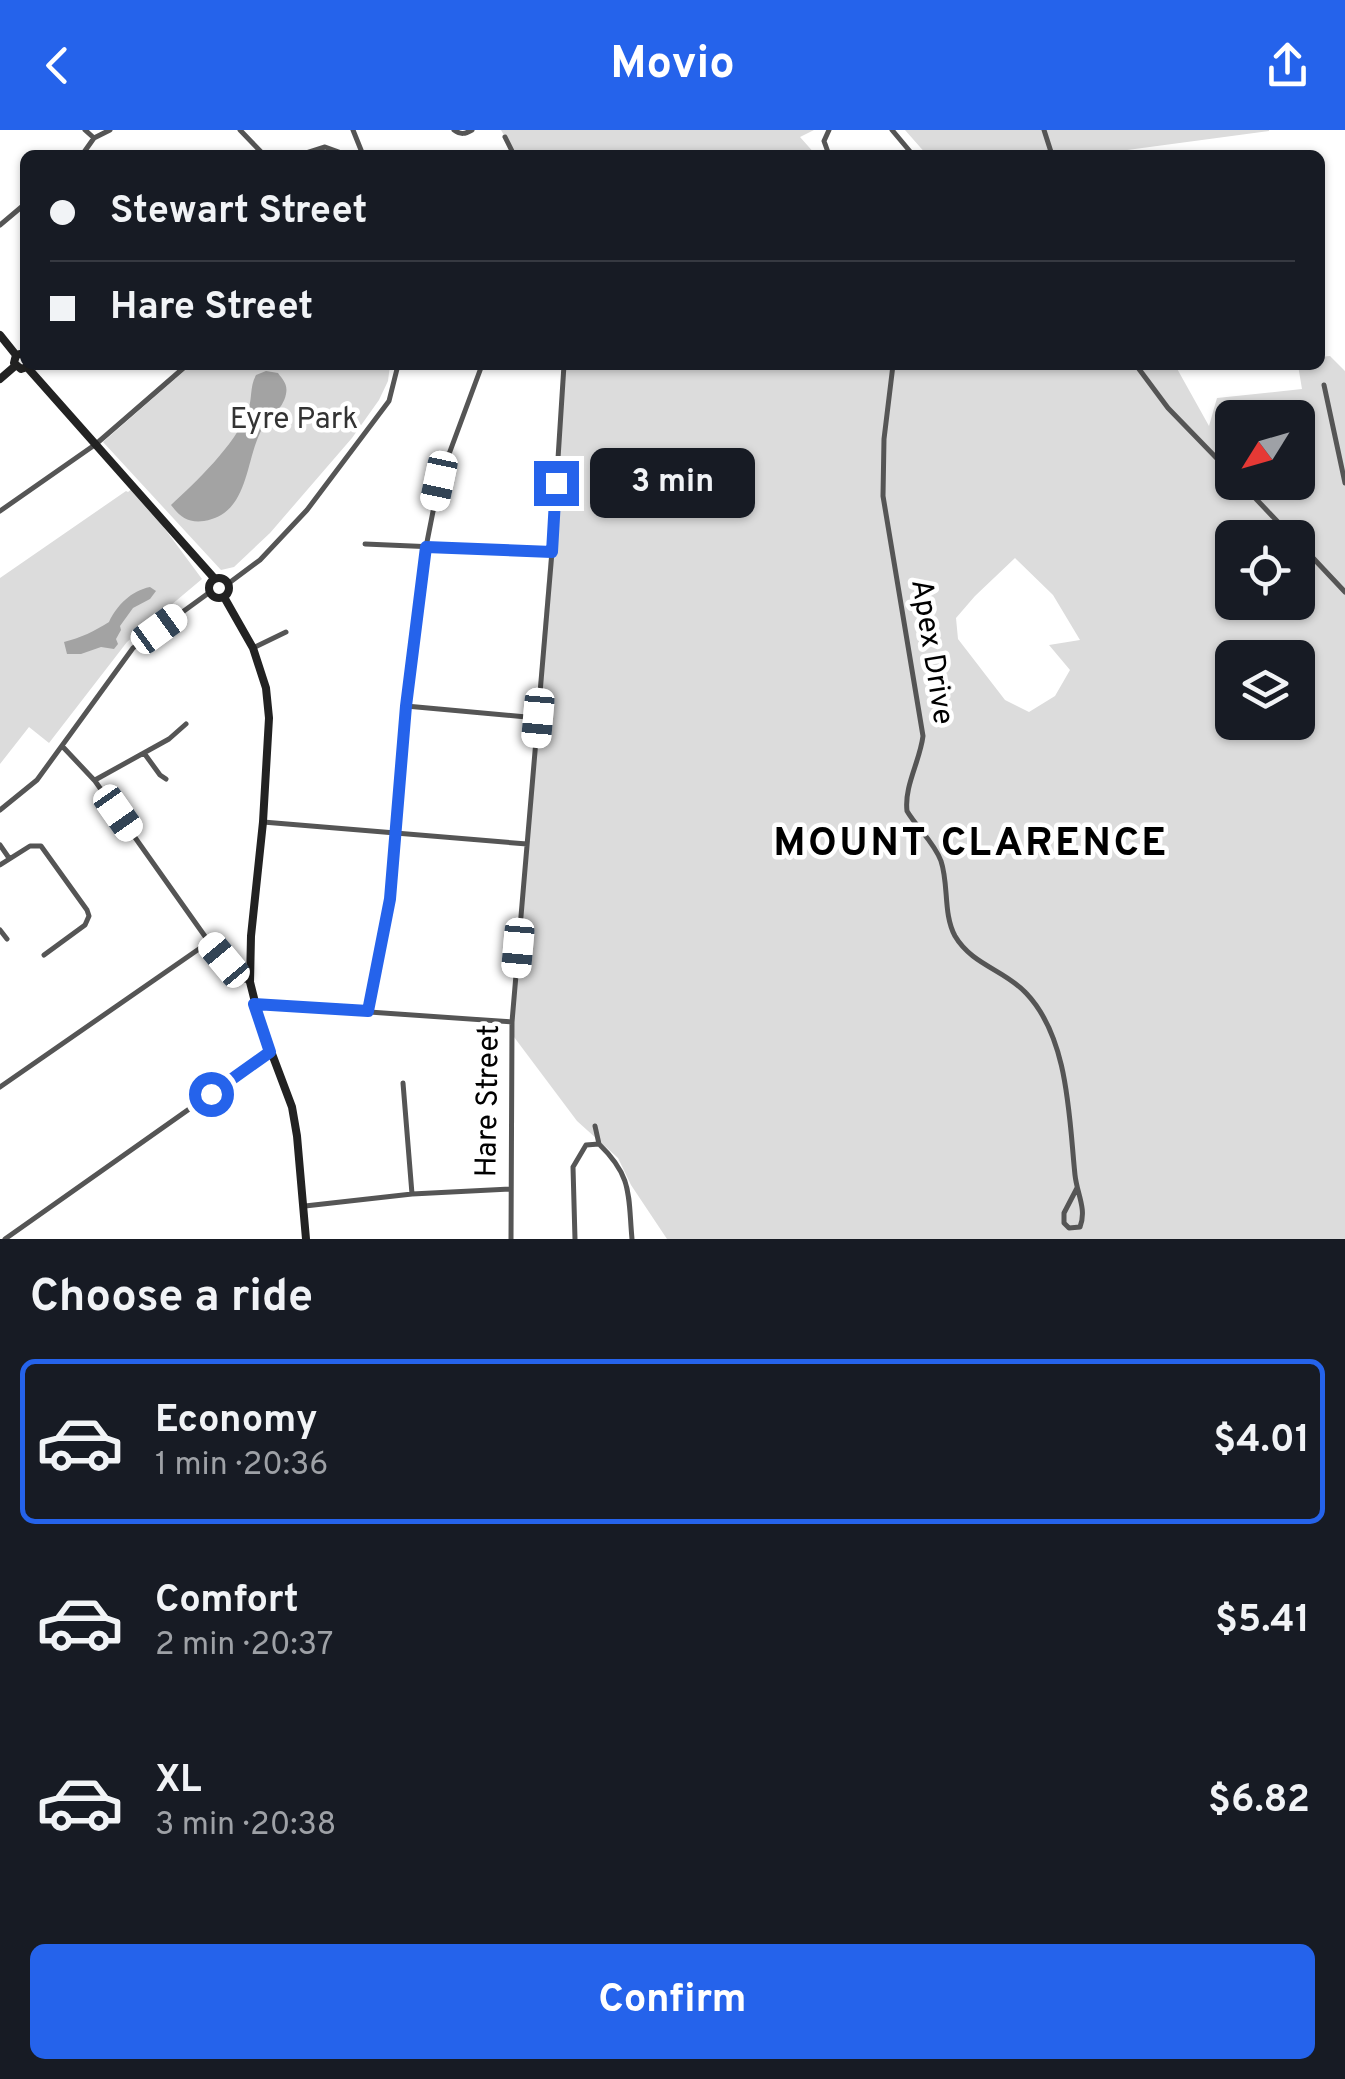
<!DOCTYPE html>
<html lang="en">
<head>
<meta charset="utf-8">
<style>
  :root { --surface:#171b24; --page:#242831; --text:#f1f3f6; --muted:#9ea1a6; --line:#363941; --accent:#2563eb }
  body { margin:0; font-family:Overpass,sans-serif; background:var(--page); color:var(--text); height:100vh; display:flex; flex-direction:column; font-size:38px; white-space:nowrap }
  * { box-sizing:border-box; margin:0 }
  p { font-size:32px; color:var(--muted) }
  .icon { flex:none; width:55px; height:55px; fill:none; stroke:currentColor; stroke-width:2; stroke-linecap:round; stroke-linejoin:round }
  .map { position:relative; height:1109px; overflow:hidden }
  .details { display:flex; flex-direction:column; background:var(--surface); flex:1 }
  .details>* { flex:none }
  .top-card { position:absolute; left:20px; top:20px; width:1305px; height:220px; border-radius:15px; box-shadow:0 2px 8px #0004; display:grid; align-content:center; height:220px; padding:0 30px; background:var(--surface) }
  .needle { width:65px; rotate:233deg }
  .buttons { position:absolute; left:1215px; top:270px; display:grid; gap:20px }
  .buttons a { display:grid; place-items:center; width:100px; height:100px; border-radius:15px; background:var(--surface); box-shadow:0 2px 8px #0004; font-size:50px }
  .end { position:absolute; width:45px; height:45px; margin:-22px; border:12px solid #2563eb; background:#fff; box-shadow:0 0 0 5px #fff }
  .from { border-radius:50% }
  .bubble { position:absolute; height:70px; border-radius:15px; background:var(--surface); box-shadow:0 2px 8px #0004; font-size:32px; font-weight:700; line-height:70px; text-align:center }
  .car { position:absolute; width:30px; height:60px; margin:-30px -15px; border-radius:12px; box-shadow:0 0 8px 2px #0007; background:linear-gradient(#fff 24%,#345 0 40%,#fff 0 76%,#345 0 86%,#fff 0) }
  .top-card b { display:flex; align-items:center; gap:35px; height:95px; font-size:38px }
  .top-card b+b { border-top:2px solid var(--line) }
  .top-card i { width:25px; height:25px; background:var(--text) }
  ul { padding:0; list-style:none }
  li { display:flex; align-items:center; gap:30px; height:165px; margin:0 20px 15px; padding:0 10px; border:5px solid transparent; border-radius:15px }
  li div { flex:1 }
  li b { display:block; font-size:38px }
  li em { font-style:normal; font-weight:700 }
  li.on { border-color:var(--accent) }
  li>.icon { width:90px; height:90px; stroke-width:1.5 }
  h2 { padding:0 30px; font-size:45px; line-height:120px }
  .primary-button { display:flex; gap:20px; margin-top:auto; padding:20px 30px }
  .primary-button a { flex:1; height:115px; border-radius:15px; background:var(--accent); color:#fff; font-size:40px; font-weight:700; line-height:115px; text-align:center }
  header { display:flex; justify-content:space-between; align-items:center; height:130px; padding:0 30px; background:var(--accent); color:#fff; font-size:45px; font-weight:700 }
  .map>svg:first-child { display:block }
</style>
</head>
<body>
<header><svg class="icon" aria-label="back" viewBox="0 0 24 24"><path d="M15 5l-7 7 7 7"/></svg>Movio<svg class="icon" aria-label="share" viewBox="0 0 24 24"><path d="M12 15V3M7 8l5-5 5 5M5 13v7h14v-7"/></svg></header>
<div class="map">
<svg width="1345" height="1109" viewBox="0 0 1345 1109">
  <rect width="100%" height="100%" fill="#fff"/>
  <!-- green -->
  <path fill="#dcdcdc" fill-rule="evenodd" d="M 501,0 L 814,0 L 800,7 L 816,25 L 515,25 Z
    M 905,0 L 1269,0 L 1269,1 L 1090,25 L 927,25 Z
    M 1330,226 L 1345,241 L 1345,1109 L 667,1109 L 631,1055 L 618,1028 L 577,991 L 511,903 L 564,235 L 1175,235 L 1209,296 L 1217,268 L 1302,259 L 1298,235 L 1320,235 L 1320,227 ZM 1232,288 L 1298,288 L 1298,352 L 1232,352 ZM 1232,408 L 1298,408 L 1298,472 L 1232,472 ZM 1015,428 L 1053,465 L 1080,510 L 1049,515 L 1070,540 L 1055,566 L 1029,582 L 1005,570 L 958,509 L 956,488 L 975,466 ZM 1232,528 L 1298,528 L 1298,592 L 1232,592 Z
    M 191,235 L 390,235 L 388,251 L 379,270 L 352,308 L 270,403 L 234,437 L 221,440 L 103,312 Z
    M 134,357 L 202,449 L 127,512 L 49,613 L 29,597 L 0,634 L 0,448 L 126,361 L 128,362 Z"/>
  <!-- water -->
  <path fill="#a3a3a3" d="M 266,241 L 278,243 C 283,250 288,254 286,264 C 283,280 267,289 260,303 C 245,334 248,384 204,391 C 188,393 180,387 171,375 C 196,352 235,315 247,283 C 253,270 249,258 256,245 Z
    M 150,457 L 156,461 L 150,469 L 133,478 L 120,496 L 121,500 L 116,509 L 118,514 L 114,519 L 101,517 L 81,524 L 67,524 L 64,512 C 80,508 95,501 109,492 C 117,475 131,461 150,457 Z"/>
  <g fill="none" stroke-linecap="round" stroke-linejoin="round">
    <!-- minor -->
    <path stroke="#555" stroke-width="5" d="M 85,0 L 94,8
      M 240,0 L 264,25
      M 353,0 L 363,25
      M 454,0 C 461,5 465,4 472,0
      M 829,0 L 824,11 L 829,25
      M 892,0 L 913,25
      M 1044,0 L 1052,25
      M 505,7 L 514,25
      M 82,25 L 94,8 L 110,0
      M 300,25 L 325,17 L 347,25
      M 0,95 L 25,74
      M 893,235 L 884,309 L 883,366 L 923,606 C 920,631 904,656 907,681 C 917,698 934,712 941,731 C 949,755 943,784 955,806 C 972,835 1005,840 1026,863 C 1069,908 1069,988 1075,1045 C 1077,1064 1087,1079 1080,1097 L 1069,1098 L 1064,1093 L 1064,1083 L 1077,1058
      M 1136,235 L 1168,278 L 1232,344
      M 1324,255 L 1345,353
      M 1240,352 L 1293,408
      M 0,381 L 96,314 L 187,235
      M 1298,412 L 1345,462
      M 365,414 L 552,422
      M 229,453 L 260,430 L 307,380 L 389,271 L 398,235
      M 253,518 L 286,502
      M 406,576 L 537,588
      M 63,617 L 95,651 L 209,812 L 239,848 L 250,852
      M 144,623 L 160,645 L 166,649
      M 95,650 L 169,609 L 186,594
      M 0,680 L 37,650 L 133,518 L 210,462
      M 263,692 L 527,714
      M 0,715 L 9,728
      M 0,735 L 30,716 L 41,716 L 87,780 L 89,786 L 85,795 L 44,825
      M 0,800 L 7,809
      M 255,874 L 512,892
      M 368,881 L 390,769 L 406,576 L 426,417 L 439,351 L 482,235
      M 403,953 L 412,1064
      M 0,957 L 209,812
      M 595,996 L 599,1014
      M 599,1014 C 633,1047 628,1065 632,1109
      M 305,1076 L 412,1064 L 511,1059
      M 5,1109 L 270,922
      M 511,1109 L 512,892 L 552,422 L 564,235
      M 575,1109 L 573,1037 L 586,1015 L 599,1014"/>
    <!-- secondary -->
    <path stroke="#222" stroke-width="8" d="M 0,205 L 16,225
      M 25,223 L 16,225 L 14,233 L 21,239 L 27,237
      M 27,237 L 214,448
      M 0,249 L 15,236
      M209 458a10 10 0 1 1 20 0a10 10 0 1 1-20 0Z
      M 224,467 L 253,518 L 266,558 L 269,588 L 263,692 L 251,806 L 250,852 L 260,892 L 292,977 L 297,1006 L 306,1109"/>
  </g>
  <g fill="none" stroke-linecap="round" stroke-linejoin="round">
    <!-- route -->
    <path stroke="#2563eb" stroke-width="12" d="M 211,964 L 270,922 L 254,874 L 368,881 L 390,769 L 406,576 L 426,417 L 552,422 L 556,353"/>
  </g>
  <g text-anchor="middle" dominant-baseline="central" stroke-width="9" stroke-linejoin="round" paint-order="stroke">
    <!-- park labels -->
    <g font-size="30" fill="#333" stroke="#fff">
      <text x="294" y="290">Eyre Park</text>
    </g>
    <!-- street labels -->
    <g font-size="30" fill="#000" stroke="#fff">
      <text transform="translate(931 522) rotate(81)">Apex Drive</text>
      <text transform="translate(489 971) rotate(-89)">Hare Street</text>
    </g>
    <!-- district labels -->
    <g font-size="40" font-weight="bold" letter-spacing="2.5" fill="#000" stroke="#fff">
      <text x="971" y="715">MOUNT CLARENCE</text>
    </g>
  </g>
</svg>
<div class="buttons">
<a><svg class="needle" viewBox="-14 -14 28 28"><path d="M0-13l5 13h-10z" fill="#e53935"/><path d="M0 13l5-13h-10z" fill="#9ea1a6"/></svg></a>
<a><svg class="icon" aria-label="locate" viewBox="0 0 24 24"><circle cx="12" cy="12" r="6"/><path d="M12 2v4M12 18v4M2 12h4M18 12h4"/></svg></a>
<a><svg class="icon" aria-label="layers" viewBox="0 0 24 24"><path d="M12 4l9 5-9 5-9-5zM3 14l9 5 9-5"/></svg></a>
</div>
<i class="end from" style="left:211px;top:964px"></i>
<i class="end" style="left:556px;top:353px"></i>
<div class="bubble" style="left:590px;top:318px;width:165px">3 min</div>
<i class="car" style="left:439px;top:351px;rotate:192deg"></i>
<i class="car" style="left:159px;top:499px;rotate:54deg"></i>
<i class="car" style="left:538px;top:588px;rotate:185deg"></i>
<i class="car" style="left:118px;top:683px;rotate:145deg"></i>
<i class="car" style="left:518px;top:818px;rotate:185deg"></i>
<i class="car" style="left:224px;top:830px;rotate:320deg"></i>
<div class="top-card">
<b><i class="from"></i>Stewart Street</b>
<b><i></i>Hare Street</b>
</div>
</div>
<section class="details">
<h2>Choose a ride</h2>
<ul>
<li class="on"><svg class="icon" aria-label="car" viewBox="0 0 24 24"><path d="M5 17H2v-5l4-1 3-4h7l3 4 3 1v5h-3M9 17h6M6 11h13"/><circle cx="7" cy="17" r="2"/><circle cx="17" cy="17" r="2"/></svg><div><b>Economy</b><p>1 min · 20:36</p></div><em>$4.01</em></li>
<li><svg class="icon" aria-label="car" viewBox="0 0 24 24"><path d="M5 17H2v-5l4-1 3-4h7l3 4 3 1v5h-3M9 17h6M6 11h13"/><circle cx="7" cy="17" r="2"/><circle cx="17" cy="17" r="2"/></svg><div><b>Comfort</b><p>2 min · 20:37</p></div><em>$5.41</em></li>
<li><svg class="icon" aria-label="car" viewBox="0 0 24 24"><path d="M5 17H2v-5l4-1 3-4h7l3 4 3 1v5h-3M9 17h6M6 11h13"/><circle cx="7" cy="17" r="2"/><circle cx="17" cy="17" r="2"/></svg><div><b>XL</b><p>3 min · 20:38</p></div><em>$6.82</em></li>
</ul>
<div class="primary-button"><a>Confirm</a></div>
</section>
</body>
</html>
